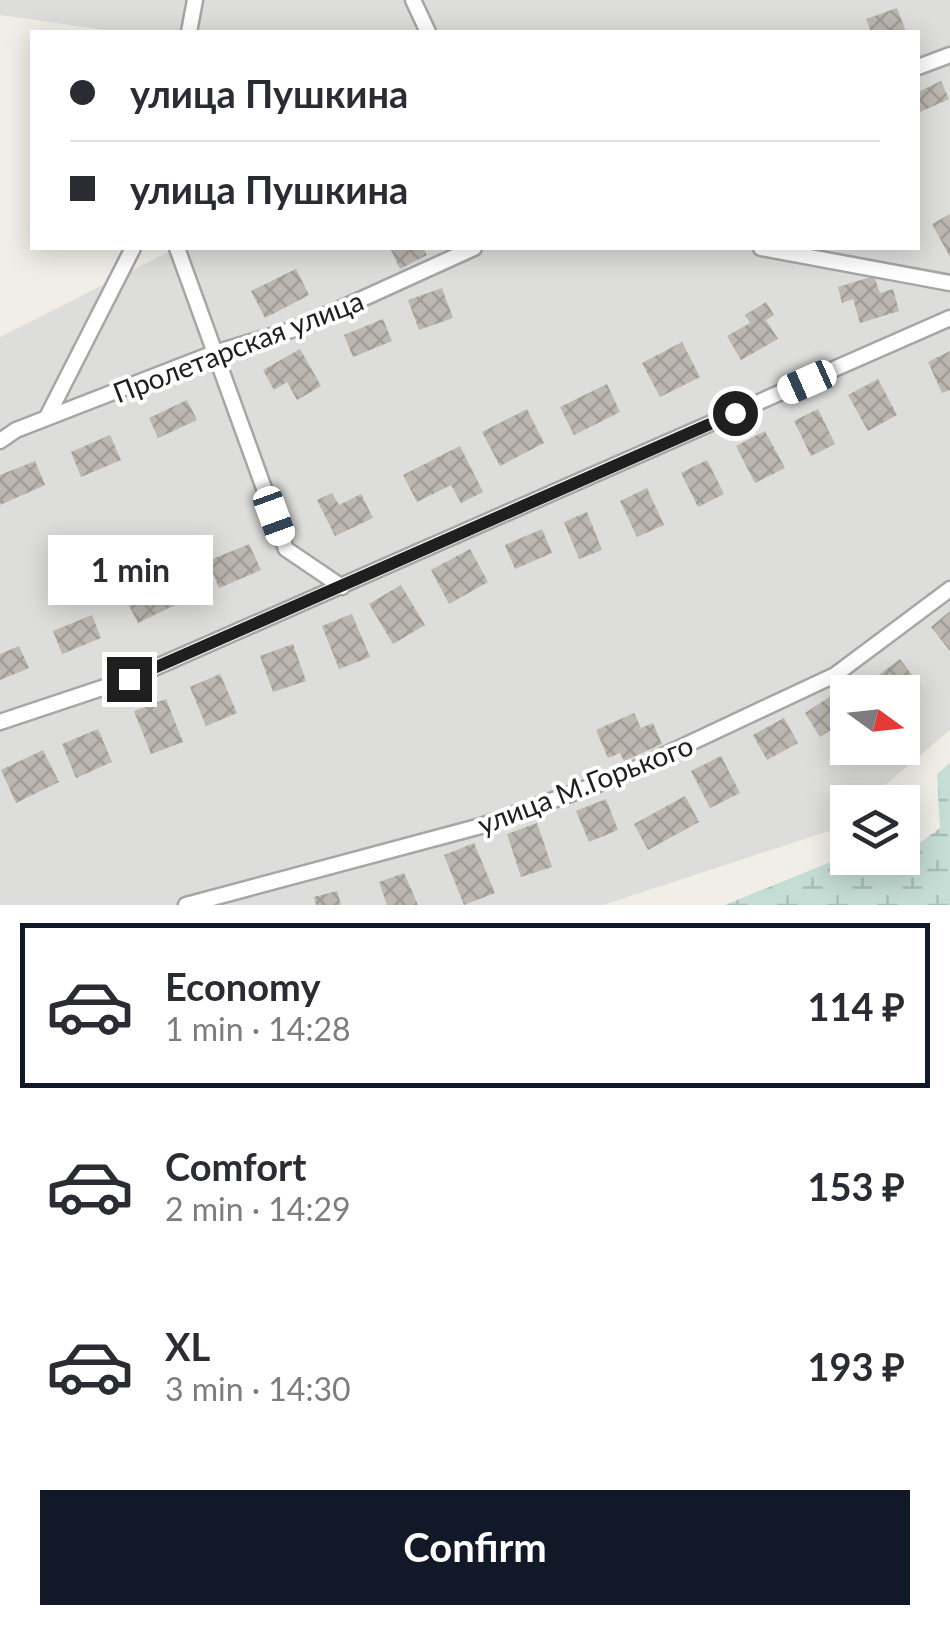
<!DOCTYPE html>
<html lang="en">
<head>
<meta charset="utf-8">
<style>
  :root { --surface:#fff; --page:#f7f7f7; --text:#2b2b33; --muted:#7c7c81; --line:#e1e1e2; --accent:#111827 }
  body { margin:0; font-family:Lato,sans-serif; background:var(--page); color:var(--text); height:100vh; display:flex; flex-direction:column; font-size:38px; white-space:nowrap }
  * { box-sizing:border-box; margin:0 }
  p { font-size:32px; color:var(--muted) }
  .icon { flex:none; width:55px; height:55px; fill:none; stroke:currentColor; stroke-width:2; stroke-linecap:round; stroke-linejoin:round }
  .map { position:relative; height:905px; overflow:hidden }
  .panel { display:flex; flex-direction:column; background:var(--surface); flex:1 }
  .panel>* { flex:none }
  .banner { position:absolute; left:30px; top:30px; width:890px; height:220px; border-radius:0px; box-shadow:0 5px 25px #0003; display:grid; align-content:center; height:220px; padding:0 40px; background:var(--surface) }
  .needle { width:65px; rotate:105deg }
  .buttons { position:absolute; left:830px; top:675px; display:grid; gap:20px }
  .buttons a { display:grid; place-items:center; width:90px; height:90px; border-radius:0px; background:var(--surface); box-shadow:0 5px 25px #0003; font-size:50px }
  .end { position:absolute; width:45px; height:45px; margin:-22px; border:12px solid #1f1f1f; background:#fff; box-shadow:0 0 0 5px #fff }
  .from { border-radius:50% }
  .bubble { position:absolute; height:70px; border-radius:0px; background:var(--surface); box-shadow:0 5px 25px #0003; font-size:32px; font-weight:700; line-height:70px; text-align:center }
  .car { position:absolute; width:30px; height:60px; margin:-30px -15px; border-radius:12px; box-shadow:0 0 8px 2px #0007; background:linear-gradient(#fff 24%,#345 0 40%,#fff 0 76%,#345 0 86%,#fff 0) }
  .banner b { display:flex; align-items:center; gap:35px; height:95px; font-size:38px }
  .banner b+b { border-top:2px solid var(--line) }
  .banner i { width:25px; height:25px; background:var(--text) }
  ul { padding:18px 0 0; list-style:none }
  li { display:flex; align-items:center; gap:30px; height:165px; margin:0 20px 15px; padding:0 20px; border:5px solid transparent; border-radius:0px }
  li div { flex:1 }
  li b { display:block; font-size:38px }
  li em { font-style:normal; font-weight:700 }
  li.active { border-color:var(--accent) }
  li>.icon { width:90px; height:90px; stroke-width:1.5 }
  .button { display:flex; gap:20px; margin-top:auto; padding:20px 40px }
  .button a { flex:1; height:115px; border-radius:0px; background:var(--accent); color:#fff; font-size:40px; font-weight:700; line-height:115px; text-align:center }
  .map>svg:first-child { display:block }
</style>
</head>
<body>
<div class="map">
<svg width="950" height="905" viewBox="0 0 950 905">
  <defs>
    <pattern id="wetland-marsh" width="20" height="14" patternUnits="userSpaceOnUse" patternTransform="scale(2.5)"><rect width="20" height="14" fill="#c4ddd5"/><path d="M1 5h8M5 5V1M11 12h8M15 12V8" fill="none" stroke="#a8bdb6"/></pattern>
    <pattern id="building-cross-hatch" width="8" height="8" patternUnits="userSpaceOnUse" patternTransform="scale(2.5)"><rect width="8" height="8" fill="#bcb7af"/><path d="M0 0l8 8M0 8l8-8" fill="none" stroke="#a19d96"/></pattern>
  </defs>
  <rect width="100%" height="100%" fill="#f0eee6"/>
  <!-- residential -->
  <path fill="#dddddc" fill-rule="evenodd" d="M 0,0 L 950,0 L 950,730 L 865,802 L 848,802 L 847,817 L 832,830 L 603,905 L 0,905 L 0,337 L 176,248 L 918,248 L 918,32 L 119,32 L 0,15 ZM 848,692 L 902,692 L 902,748 L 848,748 Z"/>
  <!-- wetland -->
  <path fill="url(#wetland-marsh)" d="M 950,763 L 950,905 L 725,905 L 833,861 L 891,864 L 940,828 L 937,774 Z"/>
  <!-- building -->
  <path fill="url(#building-cross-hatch)" d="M 897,8 L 906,32 L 871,32 L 866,19 Z
    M 941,81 L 949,99 L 918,113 L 918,92 Z
    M 950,214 L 950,257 L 932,224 Z
    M 390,248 L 423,248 L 427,255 L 400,269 Z
    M 296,269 L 309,295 L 265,318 L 251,291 Z
    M 874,276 L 880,293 L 893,289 L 899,311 L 860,323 L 853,299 L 842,303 L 838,287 Z
    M 442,288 L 453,318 L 419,330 L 408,300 Z
    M 766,302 L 774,315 L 766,320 L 778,339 L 741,360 L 727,336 L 750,323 L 745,315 Z
    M 383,319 L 392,341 L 353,357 L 344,335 Z
    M 682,342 L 700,377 L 660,397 L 642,363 Z
    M 300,349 L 321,386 L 297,400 L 287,382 L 274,390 L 263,370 Z
    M 950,351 L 950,390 L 942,393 L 928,362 Z
    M 878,379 L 897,415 L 868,431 L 848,395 Z
    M 607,384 L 620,412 L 574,435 L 560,407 Z
    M 187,400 L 197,420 L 158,438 L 149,418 Z
    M 527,409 L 544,443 L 500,466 L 482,432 Z
    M 818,409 L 835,444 L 811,456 L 794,421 Z
    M 765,431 L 785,468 L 755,483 L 736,446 Z
    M 110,435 L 121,460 L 81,477 L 71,452 Z
    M 460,446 L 483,492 L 461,503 L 451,485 L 417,502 L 403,475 Z
    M 707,460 L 724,494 L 698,507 L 681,473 Z
    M 35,461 L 45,485 L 0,505 L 0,475 Z
    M 647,488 L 664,525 L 637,537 L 620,501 Z
    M 332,493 L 339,505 L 361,494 L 373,518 L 335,536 L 317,500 Z
    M 587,512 L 602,550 L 579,559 L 564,522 Z
    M 542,529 L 552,553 L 515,569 L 505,545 Z
    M 249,544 L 261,570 L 219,588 L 208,561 Z
    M 470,549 L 488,582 L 449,604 L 431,570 Z
    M 140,575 L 147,590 L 168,580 L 179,603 L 138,623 L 119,586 Z
    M 401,585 L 425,625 L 393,644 L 369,604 Z
    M 950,611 L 950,651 L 931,627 Z
    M 352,614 L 370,657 L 339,669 L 322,626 Z
    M 92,615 L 101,638 L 62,654 L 53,631 Z
    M 293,644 L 306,681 L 273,692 L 260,656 Z
    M 19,646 L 29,668 L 0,680 L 0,654 Z
    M 900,659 L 921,687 L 902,702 L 902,692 L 888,692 L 876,677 Z
    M 220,674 L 237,713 L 206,726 L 190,687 Z
    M 836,693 L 848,719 L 820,737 L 805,713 Z
    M 166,699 L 183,742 L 151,754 L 134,711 Z
    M 634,713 L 641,728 L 653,723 L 662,744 L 624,761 L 620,753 L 608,758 L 596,730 Z
    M 784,718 L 798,743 L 767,760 L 753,735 Z
    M 98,729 L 112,762 L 76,778 L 62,744 Z
    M 43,750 L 59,782 L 16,803 L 1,770 Z
    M 721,756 L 740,793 L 710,808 L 691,771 Z
    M 685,796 L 699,822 L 648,850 L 634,824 Z
    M 606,799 L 618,830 L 589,842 L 576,811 Z
    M 537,823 L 552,867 L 521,877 L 507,834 Z
    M 474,843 L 495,893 L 464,905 L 444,855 Z
    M 404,873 L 418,905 L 387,905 L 379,882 Z
    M 337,891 L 341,905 L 316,905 L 314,897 Z"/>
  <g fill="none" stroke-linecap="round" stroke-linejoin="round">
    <!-- minor casing -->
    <g stroke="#a6a6a6" stroke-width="19">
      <path id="minor" d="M 413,0 L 428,32
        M 189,32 L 195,0
        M 918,67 L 950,55
        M 177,248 L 286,549 L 342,587
        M 761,248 L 950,283
        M 47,417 L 133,248
        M 0,441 L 16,430 L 214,353 L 298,328 L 474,248
        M 0,722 L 129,679 L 950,318
        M 186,905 L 481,826 L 620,776 L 835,675 L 950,589"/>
    </g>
    <!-- minor -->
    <use href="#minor" stroke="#fff" stroke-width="14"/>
  </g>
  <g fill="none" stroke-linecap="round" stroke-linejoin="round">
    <!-- route -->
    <path stroke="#1f1f1f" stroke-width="12" d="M 129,679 L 735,413"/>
  </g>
  <g text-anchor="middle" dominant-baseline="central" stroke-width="8" stroke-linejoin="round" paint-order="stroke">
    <!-- street labels -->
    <g font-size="28" fill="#1f1f1f" stroke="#fff">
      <text transform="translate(238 346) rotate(-21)">Пролетарская улица</text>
      <text transform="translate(585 784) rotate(-21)">улица М.Горького</text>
    </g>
  </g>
</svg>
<div class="buttons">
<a><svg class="needle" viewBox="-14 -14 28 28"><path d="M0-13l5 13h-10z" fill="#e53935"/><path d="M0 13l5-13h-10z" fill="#7c7c81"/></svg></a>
<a><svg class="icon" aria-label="layers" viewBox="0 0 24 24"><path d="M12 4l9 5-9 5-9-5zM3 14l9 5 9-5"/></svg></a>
</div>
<i class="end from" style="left:735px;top:413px"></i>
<i class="end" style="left:129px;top:679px"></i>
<div class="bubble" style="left:48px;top:535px;width:165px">1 min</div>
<i class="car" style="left:807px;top:382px;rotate:246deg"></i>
<i class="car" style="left:274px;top:516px;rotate:160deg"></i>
<div class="banner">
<b><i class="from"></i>улица Пушкина</b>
<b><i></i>улица Пушкина</b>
</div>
</div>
<section class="panel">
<ul>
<li class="active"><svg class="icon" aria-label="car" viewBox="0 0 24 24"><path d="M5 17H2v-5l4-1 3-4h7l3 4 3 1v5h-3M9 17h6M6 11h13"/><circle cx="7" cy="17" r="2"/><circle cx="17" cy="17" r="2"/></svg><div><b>Economy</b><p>1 min · 14:28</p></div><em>114 ₽</em></li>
<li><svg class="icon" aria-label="car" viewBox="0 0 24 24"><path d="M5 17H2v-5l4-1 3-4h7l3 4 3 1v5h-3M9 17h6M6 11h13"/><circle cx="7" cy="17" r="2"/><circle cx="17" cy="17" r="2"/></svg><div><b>Comfort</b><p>2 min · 14:29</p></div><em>153 ₽</em></li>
<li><svg class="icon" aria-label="car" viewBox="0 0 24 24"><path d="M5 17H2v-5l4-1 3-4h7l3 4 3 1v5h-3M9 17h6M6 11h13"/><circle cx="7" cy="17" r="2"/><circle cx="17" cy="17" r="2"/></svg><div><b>XL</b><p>3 min · 14:30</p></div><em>193 ₽</em></li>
</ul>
<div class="button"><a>Confirm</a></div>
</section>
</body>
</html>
